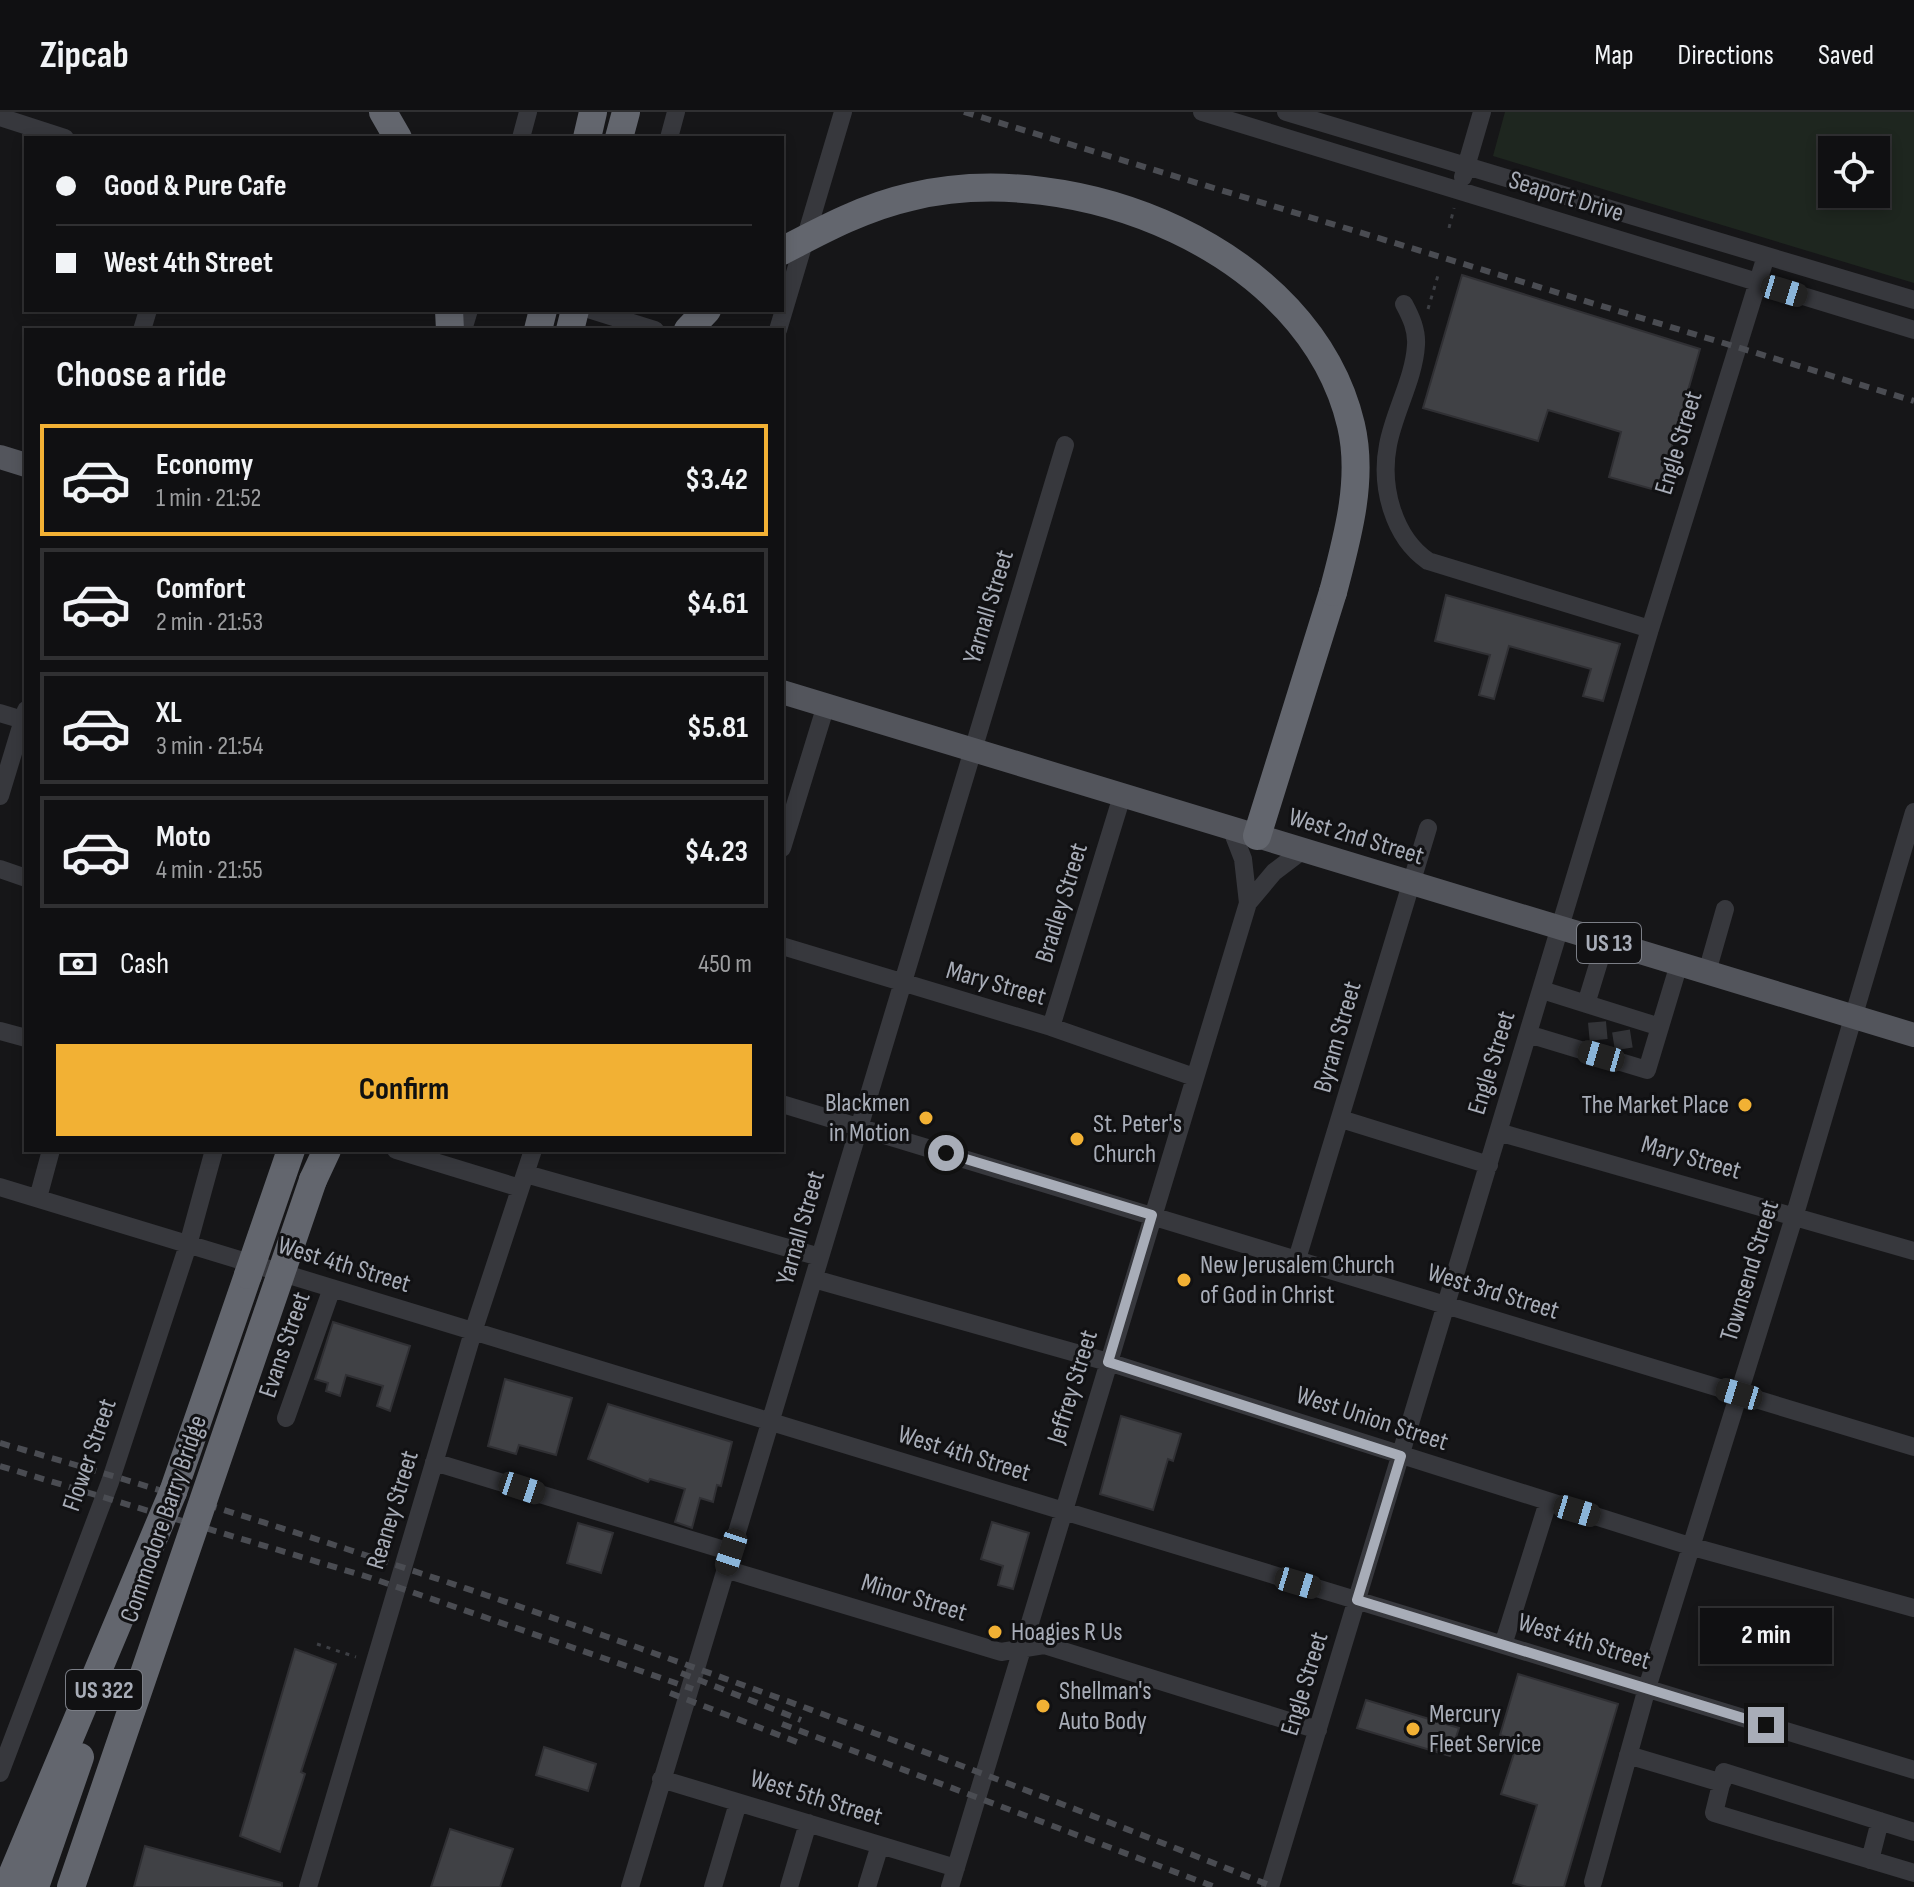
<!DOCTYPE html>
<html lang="en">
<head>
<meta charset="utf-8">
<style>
  :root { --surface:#101012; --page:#19191b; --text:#f1f3f6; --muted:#9c9d9f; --line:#303032; --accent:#f2b134 }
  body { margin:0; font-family:"Sofia Sans Condensed",sans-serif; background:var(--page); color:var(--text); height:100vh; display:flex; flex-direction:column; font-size:30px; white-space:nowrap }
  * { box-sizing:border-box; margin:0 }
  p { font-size:26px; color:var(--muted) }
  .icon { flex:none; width:44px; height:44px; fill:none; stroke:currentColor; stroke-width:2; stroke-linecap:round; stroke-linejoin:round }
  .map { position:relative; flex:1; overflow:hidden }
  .side { position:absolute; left:24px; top:216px; width:760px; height:824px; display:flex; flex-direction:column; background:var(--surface); border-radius:0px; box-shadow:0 4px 12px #0003,0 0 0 2px var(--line) }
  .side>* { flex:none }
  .top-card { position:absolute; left:24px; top:24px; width:760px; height:176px; border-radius:0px; box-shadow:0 4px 12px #0003,0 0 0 2px var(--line); display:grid; align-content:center; height:176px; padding:0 32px; background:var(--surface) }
  .controls { position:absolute; left:1818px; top:24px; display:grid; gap:16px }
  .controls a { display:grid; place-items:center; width:72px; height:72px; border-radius:0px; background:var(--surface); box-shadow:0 4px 12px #0003,0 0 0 2px var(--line); font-size:40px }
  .end { position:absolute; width:36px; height:36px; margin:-18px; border:10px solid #a8adb8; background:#111; box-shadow:0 0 0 4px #111 }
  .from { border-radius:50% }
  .bubble { position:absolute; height:56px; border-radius:0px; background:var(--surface); box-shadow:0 4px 12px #0003,0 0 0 2px var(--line); font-size:26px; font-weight:700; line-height:56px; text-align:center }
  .car { position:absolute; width:24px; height:48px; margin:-24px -12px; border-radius:10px; box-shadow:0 0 6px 2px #0007; background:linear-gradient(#222 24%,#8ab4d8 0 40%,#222 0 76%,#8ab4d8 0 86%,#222 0) }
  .top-card b { display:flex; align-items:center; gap:28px; height:76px; font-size:30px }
  .top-card b+b { border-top:2px solid var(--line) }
  .top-card i { width:20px; height:20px; background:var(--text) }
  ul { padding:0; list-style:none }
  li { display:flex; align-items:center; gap:24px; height:112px; margin:0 16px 12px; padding:0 16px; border:4px solid var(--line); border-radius:0px }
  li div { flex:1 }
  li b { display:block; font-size:30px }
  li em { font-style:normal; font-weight:700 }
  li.selected { border-color:var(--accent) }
  li>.icon { width:72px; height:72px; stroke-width:1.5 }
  h2 { padding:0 32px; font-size:36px; line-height:96px }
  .pay { display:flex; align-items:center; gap:20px; height:88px; padding:0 32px; font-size:30px }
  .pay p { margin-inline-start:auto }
  .primary-button { display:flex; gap:16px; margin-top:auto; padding:16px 32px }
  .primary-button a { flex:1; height:92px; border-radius:0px; background:var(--accent); color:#111; font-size:32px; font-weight:700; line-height:92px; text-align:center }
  header { display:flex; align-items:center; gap:48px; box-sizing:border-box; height:112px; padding:0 40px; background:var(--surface); border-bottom:2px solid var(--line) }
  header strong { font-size:38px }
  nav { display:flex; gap:44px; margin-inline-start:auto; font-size:28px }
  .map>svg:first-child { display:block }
</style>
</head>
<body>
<header>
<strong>Zipcab</strong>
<nav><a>Map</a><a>Directions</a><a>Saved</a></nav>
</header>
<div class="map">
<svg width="1914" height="1775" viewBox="0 0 1914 1775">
  <rect width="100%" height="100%" fill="#161618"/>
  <!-- green -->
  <path fill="#1e261f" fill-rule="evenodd" d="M 1505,0 L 1914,0 L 1914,171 L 1493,44 ZM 1832,38 L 1876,38 L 1876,82 L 1832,82 Z"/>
  <!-- building -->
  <path fill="#404145" stroke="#303034" stroke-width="2" d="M 1462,163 L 1700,237 L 1659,379 L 1609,365 L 1621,320 L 1548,298 L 1538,329 L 1423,296 Z
    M 1446,483 L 1620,532 L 1603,589 L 1583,584 L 1591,557 L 1509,534 L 1494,587 L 1479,583 L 1490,543 L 1435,529 Z
    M 333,1210 L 410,1234 L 390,1299 L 377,1294 L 383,1274 L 346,1263 L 340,1284 L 326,1279 L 328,1271 L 315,1267 Z
    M 505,1267 L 572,1286 L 556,1343 L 519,1333 L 516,1342 L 488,1334 Z
    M 608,1292 L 732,1330 L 721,1374 L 717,1373 L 713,1390 L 700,1386 L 692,1416 L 675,1410 L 685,1377 L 650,1367 L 648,1370 L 588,1347 Z
    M 1121,1304 L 1181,1322 L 1173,1349 L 1168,1347 L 1153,1398 L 1100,1382 Z
    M 992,1410 L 1029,1421 L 1013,1477 L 998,1473 L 1003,1454 L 981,1447 Z
    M 578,1411 L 613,1421 L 601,1461 L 567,1451 Z
    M 295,1537 L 336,1552 L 301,1660 L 305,1662 L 280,1740 L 240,1724 Z
    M 1518,1562 L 1618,1592 L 1564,1775 L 1527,1775 L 1513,1771 L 1537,1693 L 1501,1682 L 1518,1629 L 1500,1623 Z
    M 1366,1588 L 1459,1616 L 1450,1644 L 1357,1616 Z
    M 544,1635 L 596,1652 L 588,1679 L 536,1663 Z
    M 450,1717 L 513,1737 L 500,1775 L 431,1775 Z
    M 145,1734 L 282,1771 L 282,1775 L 134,1775 Z"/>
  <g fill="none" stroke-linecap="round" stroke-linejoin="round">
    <!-- minor-tunnel -->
    <path stroke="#333438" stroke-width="18" stroke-dasharray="18 9" stroke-linecap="butt" d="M 1597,910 L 1599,932
      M 1621,919 L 1624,938"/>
    <!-- path -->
    <path stroke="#3d3f44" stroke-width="3" stroke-dasharray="4 6" stroke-linecap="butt" d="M 1449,116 L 1454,96
      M 1428,197 L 1439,160
      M 317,1532 L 356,1545"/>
    <!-- minor -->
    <path stroke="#37383d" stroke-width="18" d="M 1202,0 L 1914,218
      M 1286,0 L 1914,188
      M 0,5 L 65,26
      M 521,26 L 528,0
      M 669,26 L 676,0
      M 1463,65 L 1482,0
      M 1404,192 C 1411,205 1417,218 1416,233 C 1414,267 1394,300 1388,333 C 1380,374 1393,425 1428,449 L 1650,517
      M 591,198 L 655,218
      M 142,218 L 148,198
      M 463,218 L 469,198
      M 778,218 L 843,0
      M 0,601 L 23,608
      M 0,684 L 26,598
      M 782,736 L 826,593
      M 0,757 L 26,766
      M 1248,791 L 1274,760 L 1303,738
      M 782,834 L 1051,915 L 1194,965
      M 1707,860 L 1725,797
      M 1542,878 L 1660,915
      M 1586,892 L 1605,830
      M 1051,915 L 1122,684
      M 0,919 L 26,926
      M 1528,922 L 1647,958 L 1679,852
      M 782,992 L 1914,1335
      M 1341,1007 L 1489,1053
      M 1498,1020 L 1914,1139
      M 396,1038 L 520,1076
      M 526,1062 L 820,1145
      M 0,1075 L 1914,1658
      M 38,1086 L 51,1038
      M 1297,1147 L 1428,716
      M 814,1167 L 1108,1250 L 1693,1435 L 1914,1496
      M 286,1306 L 332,1176
      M 434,1350 L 731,1440
      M 725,1457 L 1001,1540 L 1044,1533 L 1318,1618
      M 1503,1533 L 1548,1390
      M 1628,1643 L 1722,1671
      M 0,1661 L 110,1370 L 188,1133 L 214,1038
      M 661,1667 L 956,1756
      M 1870,1748 L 1880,1709
      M 1914,1761 L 1714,1701 L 1724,1660 L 1914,1720
      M 1593,1770 L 1647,1576 L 1795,1102 L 1914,700
      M 308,1775 L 473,1220 L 533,1038
      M 630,1775 L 1065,333
      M 713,1775 L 738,1691
      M 789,1775 L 808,1711
      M 867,1775 L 880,1733
      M 950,1775 L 1248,791 L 1243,747 L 1231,716
      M 1270,1775 L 1650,517 L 1766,144"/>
    <!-- major -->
    <path stroke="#53555c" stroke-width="24" d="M 0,345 L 26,353
      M 782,580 L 1914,923"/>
    <!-- highway -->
    <path stroke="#63666e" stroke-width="28" d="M 383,0 L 398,26
      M 587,26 L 593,0
      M 619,26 L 626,0
      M 449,198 L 450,218
      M 538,218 L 543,198
      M 570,218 L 575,198
      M 688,218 L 707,198
      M 1257,724 L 1333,480
      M 313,1068 L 327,1038
      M 173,1380 L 248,1163"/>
    <!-- rail -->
    <path stroke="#4a4c52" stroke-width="6" stroke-dasharray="10 8" stroke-linecap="butt" d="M 964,0 L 1914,289
      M 0,1331 C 433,1455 856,1609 1274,1775
      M 0,1354 L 371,1466 L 693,1577
      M 681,1561 L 801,1608
      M 670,1581 L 797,1630
      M 782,1612 L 1215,1775"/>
    <!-- highway-bridge -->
    <path stroke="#63666e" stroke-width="28" d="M 782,139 C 822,118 865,95 910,85 C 1074,45 1309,136 1351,313 C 1364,368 1347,427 1333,480
      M 248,1163 L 291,1038
      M 7,1775 L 173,1380
      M 35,1775 L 80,1645
      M 71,1775 L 313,1068"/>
  </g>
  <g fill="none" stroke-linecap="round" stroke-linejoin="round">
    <!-- route -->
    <path stroke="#a8adb8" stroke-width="10" d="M 946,1041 L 1152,1103 L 1108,1250 L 1401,1344 L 1357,1488 L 1766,1613"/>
  </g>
  <!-- markers -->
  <g fill="#f2b134" stroke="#111113" stroke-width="3">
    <circle cx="1745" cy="993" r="8"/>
    <circle cx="926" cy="1006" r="8"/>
    <circle cx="1077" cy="1027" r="8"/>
    <circle cx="1184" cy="1168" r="8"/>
    <circle cx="995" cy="1520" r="8"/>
    <circle cx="1043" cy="1594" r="8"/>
    <circle cx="1413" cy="1617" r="8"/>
  </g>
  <g text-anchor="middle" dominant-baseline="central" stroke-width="6" stroke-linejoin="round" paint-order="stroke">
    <!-- shield labels -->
    <g fill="#111113" stroke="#7b7e86" stroke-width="2">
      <rect x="1577" y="811" width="64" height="40" rx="6"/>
      <rect x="66" y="1558" width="76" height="40" rx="6"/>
    </g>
    <g font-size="24" font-weight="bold" fill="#a8adb8">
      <text x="1609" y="831">US 13</text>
      <text x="104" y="1578">US 322</text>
    </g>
    <!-- street labels -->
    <g font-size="26" fill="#a8adb8" stroke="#111113">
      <text transform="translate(1566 85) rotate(17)">Seaport Drive</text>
      <text transform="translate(1679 331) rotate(-73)">Engle Street</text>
      <text transform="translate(989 495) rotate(-73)">Yarnall Street</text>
      <text transform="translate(1356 725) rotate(17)">West 2nd Street</text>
      <text transform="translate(1062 791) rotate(-73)">Bradley Street</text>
      <text transform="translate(996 872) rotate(16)">Mary Street</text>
      <text transform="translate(1338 925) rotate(-74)">Byram Street</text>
      <text transform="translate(1492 951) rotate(-73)">Engle Street</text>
      <text transform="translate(1691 1046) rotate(16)">Mary Street</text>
      <text transform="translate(801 1116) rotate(-74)">Yarnall Street</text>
      <text transform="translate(344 1153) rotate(17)">West 4th Street</text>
      <text transform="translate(1750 1159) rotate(-73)">Townsend Street</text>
      <text transform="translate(1493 1180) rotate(17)">West 3rd Street</text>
      <text transform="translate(285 1233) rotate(-71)">Evans Street</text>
      <text transform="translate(1073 1275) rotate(-73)">Jeffrey Street</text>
      <text transform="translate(1372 1307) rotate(18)">West Union Street</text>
      <text transform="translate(964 1342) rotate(17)">West 4th Street</text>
      <text transform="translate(90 1343) rotate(-71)">Flower Street</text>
      <text transform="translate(393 1398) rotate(-73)">Reaney Street</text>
      <text transform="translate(164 1407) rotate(-71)">Commodore Barry Bridge</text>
      <text transform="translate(914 1486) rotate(17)">Minor Street</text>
      <text transform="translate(1584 1530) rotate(17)">West 4th Street</text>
      <text transform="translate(1305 1572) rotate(-73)">Engle Street</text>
      <text transform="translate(816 1686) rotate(17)">West 5th Street</text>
    </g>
    <!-- poi labels -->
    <g font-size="26" fill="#a8adb8" stroke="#111113" text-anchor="start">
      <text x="910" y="991" text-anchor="end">Blackmen<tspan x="910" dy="30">in Motion</tspan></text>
      <text x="1729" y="993" text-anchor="end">The Market Place</text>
      <text x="1093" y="1012">St. Peter's<tspan x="1093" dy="30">Church</tspan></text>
      <text x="1200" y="1153">New Jerusalem Church<tspan x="1200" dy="30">of God in Christ</tspan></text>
      <text x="1011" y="1520">Hoagies R Us</text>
      <text x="1059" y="1579">Shellman's<tspan x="1059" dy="30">Auto Body</tspan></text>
      <text x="1429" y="1602">Mercury<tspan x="1429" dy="30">Fleet Service</tspan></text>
    </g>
  </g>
</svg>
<div class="controls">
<a><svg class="icon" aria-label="locate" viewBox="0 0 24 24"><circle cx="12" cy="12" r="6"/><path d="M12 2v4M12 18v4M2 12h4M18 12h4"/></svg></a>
</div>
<i class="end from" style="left:946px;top:1041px"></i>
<i class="end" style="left:1766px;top:1613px"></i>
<div class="bubble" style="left:1700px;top:1496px;width:132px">2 min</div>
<i class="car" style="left:1784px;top:179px;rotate:107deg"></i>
<i class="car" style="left:1601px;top:944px;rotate:286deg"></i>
<i class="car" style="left:1739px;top:1282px;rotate:287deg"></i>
<i class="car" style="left:522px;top:1376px;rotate:108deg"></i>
<i class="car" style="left:1577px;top:1399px;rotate:107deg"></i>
<i class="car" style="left:731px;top:1440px;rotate:198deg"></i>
<i class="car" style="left:1298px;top:1471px;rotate:107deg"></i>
<div class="top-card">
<b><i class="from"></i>Good &amp; Pure Cafe</b>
<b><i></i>West 4th Street</b>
</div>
<section class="side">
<h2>Choose a ride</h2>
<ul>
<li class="selected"><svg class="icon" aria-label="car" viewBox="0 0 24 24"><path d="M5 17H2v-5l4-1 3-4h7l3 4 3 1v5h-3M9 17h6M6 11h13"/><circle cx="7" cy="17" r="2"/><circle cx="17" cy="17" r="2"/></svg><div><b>Economy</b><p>1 min · 21:52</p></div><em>$3.42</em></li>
<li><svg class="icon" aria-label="car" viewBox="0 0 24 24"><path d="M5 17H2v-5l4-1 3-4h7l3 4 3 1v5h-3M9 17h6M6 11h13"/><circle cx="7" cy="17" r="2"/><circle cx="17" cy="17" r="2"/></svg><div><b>Comfort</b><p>2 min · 21:53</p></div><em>$4.61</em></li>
<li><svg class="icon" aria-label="car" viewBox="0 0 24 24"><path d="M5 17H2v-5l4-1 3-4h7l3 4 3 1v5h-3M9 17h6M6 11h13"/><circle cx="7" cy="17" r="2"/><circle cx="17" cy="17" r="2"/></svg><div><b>XL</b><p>3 min · 21:54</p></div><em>$5.81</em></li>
<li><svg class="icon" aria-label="car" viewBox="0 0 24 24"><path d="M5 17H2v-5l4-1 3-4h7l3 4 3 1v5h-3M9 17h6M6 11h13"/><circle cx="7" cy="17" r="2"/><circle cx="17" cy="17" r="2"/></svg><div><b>Moto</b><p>4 min · 21:55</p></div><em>$4.23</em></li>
</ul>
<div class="pay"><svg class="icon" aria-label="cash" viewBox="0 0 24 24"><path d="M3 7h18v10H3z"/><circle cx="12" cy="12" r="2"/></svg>Cash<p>450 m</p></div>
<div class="primary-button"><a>Confirm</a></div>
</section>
</div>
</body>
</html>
